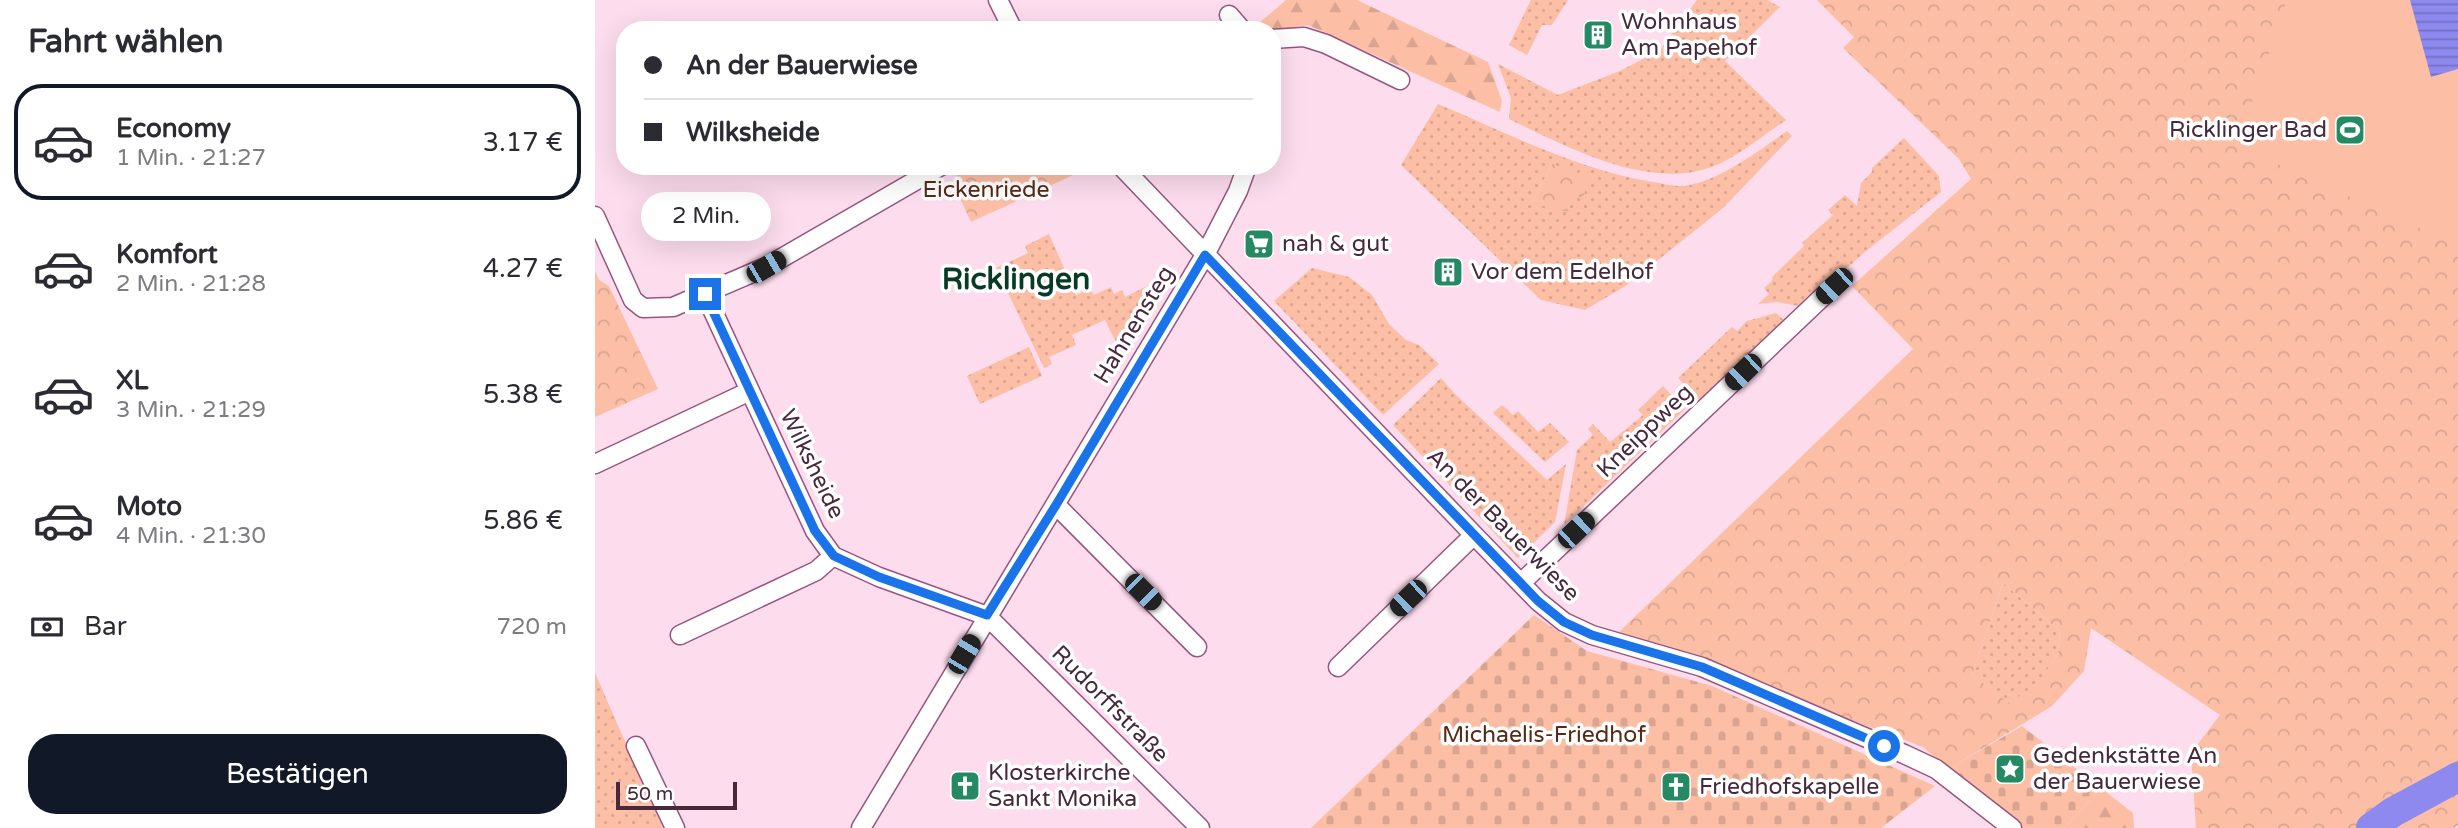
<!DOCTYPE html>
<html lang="de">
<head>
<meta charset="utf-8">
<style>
  :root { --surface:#fff; --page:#f2f2f3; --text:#2b2b33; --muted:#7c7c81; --line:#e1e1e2; --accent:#111827 }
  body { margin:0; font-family:"Varela Round",sans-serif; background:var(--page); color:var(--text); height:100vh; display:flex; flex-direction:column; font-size:26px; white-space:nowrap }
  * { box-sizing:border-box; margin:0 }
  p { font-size:23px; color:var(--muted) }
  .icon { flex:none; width:38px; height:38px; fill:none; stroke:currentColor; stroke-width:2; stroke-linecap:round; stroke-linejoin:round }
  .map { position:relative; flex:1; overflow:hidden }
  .details { display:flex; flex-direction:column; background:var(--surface); width:595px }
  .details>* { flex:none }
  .top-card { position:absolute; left:21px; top:21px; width:665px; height:154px; border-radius:28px; box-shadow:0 7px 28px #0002; display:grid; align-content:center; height:154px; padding:0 28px; background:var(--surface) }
  .scale { position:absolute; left:21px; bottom:18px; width:121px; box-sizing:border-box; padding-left:7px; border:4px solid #47293b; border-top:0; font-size:19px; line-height:24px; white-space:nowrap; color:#47293b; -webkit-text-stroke:5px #fff; paint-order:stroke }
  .end { position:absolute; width:32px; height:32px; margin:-16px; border:9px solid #1a73e8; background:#fff; box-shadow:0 0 0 4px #fff }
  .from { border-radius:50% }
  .bubble { position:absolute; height:49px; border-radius:24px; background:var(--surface); box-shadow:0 7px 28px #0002; font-size:23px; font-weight:600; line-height:49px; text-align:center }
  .car { position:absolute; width:21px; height:42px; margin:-21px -10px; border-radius:9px; box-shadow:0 0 5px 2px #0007; background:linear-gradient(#222 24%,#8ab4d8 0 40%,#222 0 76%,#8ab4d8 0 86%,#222 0) }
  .top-card b { display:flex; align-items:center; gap:24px; height:66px; font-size:26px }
  .top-card b+b { border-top:2px solid var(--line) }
  .top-card i { width:18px; height:18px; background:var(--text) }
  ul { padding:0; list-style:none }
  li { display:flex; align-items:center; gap:21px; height:116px; margin:0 14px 10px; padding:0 14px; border:4px solid transparent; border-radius:28px }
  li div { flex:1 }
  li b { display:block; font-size:26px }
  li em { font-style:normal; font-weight:600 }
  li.on { border-color:var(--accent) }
  li>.icon { width:63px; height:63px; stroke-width:1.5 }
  h2 { padding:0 28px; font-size:32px; line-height:84px }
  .pay { display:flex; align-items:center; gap:18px; height:77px; padding:0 28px; font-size:26px }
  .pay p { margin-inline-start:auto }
  .cta { display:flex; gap:14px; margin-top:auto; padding:14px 28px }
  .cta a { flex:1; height:80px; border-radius:28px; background:var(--accent); color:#fff; font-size:28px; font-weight:600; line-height:80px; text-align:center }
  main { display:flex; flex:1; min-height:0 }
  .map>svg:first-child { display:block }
</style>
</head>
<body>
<main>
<section class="details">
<h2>Fahrt wählen</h2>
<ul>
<li class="on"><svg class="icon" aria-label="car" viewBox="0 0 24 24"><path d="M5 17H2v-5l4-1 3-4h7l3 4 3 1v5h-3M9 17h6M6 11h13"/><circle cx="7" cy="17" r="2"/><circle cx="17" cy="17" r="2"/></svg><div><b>Economy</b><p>1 Min. · 21:27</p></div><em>3.17 €</em></li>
<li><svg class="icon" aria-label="car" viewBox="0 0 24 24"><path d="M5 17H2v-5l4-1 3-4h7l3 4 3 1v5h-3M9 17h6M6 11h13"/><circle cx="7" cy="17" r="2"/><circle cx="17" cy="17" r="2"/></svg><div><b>Komfort</b><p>2 Min. · 21:28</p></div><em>4.27 €</em></li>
<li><svg class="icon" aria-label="car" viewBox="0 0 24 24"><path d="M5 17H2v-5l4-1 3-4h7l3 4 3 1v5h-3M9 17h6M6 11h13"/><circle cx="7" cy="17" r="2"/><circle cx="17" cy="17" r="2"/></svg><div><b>XL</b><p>3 Min. · 21:29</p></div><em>5.38 €</em></li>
<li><svg class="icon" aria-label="car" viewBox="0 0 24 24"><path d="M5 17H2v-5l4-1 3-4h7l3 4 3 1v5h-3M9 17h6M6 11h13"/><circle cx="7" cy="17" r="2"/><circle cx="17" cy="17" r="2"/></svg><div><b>Moto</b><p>4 Min. · 21:30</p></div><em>5.86 €</em></li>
</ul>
<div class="pay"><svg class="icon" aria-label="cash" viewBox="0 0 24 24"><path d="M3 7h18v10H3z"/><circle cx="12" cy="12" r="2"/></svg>Bar<p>720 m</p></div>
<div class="cta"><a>Bestätigen</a></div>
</section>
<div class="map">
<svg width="1863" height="828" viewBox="0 0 1863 828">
  <defs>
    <pattern id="grass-dots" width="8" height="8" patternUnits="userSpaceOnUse" patternTransform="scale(1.75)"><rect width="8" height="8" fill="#fcbfa6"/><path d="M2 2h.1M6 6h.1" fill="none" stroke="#d9a490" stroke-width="1.8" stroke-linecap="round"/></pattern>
    <pattern id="forest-firs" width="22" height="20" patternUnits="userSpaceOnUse" patternTransform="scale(1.75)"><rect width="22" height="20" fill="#fcbfa6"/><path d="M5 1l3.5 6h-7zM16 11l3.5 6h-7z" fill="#d9a490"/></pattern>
    <pattern id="cemetery-stones" width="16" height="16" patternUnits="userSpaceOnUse" patternTransform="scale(1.75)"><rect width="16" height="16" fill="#fcbfa6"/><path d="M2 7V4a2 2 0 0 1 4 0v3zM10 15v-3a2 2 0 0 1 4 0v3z" fill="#d9a490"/></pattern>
    <pattern id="park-crowns" width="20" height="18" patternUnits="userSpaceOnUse" patternTransform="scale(1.75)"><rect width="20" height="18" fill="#fcbfa6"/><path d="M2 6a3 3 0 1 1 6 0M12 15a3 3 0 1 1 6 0" fill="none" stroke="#d9a490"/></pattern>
    <pattern id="water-rules" width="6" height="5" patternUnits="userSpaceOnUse" patternTransform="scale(1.75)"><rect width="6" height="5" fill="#8d89ef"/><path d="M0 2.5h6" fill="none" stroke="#7570c3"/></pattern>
  </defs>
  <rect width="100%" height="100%" fill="#fcdced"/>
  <!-- grass -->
  <path fill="url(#grass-dots)" fill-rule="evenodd" d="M 936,0 L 973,0 L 957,25 L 947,25 L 932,55 L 914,45 Z
    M 1102,0 L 1172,0 L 1185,7 L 1130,61 L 1191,120 C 1170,134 1150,151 1128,162 C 1062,196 974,148 914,119 L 916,98 L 903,64 L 963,95 L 1025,71 L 1065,50 Z
    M 843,104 C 912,133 983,170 1058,182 C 1066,183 1076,186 1084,186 C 1118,186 1165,150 1192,131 L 1197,136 L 1128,208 L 1032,285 L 990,310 L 946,300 L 806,165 ZM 957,164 L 979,195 L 973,212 L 938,201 Z
    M 1309,138 L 1344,176 L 1346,192 L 1271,251 L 1209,307 L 1182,302 L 1163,304 L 1174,294 L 1169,288 L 1176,282 L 1178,276 L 1209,246 L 1207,243 L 1238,215 L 1233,210 L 1250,195 L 1262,206 L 1266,183 L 1277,172 L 1277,168 Z
    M 454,234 L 481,295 L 495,289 L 499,295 L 516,287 L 519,294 L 527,290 L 530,297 L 550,287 L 558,302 L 524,348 L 510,320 L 477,335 L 481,345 L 454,357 L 457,364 L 449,368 L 401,268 L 433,253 L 430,246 Z
    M 717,268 L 754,277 L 777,295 L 794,324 L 811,340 L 824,345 L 844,364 L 788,415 L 679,301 Z
    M 1181,313 L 1191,322 L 1106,402 L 1083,378 L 1137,327 L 1142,331 L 1152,321 Z
    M 434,347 L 447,376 L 385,404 L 372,376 Z
    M 846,378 L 860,394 L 952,480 L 971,464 L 960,522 L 923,558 L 798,425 Z
    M 1068,386 L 1090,409 L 969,525 L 982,450 L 998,435 L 993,429 L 998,424 L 1015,442 L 1048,415 L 1043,410 Z
    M 907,405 L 918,415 L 923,411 L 943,432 L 955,423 L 974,442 L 950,462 L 898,413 Z
    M 1408,583 L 1465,631 L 1463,654 L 1441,686 L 1414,704 L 1377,675 Z
    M 0,673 L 68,828 L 0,828 Z"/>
  <!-- forest -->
  <path fill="url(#forest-firs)" d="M 691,0 L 762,0 L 893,62 L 907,101 L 905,112 L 713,25 L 677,31 L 665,30 L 662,25 Z
    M 1506,788 L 1538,813 L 1539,828 L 1469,828 Z"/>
  <!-- cemetery -->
  <path fill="url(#cemetery-stones)" d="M 939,615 L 992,651 L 1117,686 L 1340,786 L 1286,828 L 716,828 Z
    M 1427,726 L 1506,788 L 1469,828 L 1426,828 L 1355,771 L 1365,762 Z"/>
  <!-- park -->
  <path fill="url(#park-crowns)" fill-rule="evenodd" d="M 1222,0 L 1863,0 L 1863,825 L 1859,828 L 1601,828 L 1596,753 L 1625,715 L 1496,628 L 1489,671 L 1457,706 L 1365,762 L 1355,771 L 1328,747 L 1220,706 L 1111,659 L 1024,632 L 1318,349 L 1257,286 L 1376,179 L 1364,159 L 1248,48 L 1259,37 ZM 1408,583 L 1465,631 L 1463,654 L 1441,685 L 1414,703 L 1377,675 Z
    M 957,164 L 995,177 L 988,198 L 979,196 L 973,212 L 937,203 Z
    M 373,166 L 498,166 L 376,222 L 363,194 L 366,192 L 361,176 Z
    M 0,271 L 4,280 L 14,286 L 63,389 L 0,417 Z"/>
  <!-- pitch -->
  <path fill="#fcbfa6" d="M 1692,0 L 1863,0 L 1863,245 L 1642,146 Z"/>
  <!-- water -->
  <path fill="url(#water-rules)" d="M 1815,0 L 1863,0 L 1863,69 L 1836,77 Z"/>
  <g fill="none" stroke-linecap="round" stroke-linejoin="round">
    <!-- river -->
    <path stroke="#8d89ef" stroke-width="30" d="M 1776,828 L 1798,812 L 1863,777"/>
    <!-- minor casing -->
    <g stroke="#99557f" stroke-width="21">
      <path id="minor" d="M 403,0 L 418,30
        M 634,15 L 647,30
        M 677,39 L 709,37 L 731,44 L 805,80
        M 526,166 L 879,535 L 943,601 L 969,622 L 997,635 L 1107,667 L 1309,754 L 1341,769 L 1417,828
        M 0,216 L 38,300 L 48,308 L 78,307 L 171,267 L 346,166
        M 110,294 L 220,531 L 238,556 L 284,577 L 392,616 L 605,828
        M 0,464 L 155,391
        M 461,505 L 602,647
        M 926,583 L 1239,286
        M 85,635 L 221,571 L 238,556
        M 743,667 L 879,535
        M 41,746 L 80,828
        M 266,828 L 610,255 L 643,191 L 652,166"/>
    </g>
    <!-- minor -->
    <use href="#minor" stroke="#fff" stroke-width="18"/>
  </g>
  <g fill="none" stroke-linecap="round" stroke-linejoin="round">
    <!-- route -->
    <path stroke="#1a73e8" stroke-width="9" d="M 110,294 L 220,531 L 239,556 L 284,577 L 392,615 L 461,505 L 610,255 L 943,601 L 969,622 L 997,635 L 1107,667 L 1289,746"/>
  </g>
  <!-- icons -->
  <defs>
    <g id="building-square" transform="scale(1.575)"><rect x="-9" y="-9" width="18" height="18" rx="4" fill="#258964" stroke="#fff"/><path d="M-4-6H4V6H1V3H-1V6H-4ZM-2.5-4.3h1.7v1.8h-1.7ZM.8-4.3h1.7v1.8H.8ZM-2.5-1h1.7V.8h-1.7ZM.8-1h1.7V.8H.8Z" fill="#fff"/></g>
    <g id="stadium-square" transform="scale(1.575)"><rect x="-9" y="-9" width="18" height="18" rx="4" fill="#258964" stroke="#fff"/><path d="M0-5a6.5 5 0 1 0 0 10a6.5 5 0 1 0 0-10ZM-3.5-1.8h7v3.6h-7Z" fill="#fff"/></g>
    <g id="supermarket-square" transform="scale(1.575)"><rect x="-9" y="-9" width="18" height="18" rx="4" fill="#258964" stroke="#fff"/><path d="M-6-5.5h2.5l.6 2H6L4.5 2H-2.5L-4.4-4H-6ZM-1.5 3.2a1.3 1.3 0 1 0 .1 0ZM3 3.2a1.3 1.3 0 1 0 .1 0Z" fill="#fff"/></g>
    <g id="sight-square" transform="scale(1.575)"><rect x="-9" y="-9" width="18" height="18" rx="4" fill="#258964" stroke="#fff"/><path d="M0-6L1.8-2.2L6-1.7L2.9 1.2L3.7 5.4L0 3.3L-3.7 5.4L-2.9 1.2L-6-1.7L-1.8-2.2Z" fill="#fff"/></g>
    <g id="church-square" transform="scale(1.575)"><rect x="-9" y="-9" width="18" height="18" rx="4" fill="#258964" stroke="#fff"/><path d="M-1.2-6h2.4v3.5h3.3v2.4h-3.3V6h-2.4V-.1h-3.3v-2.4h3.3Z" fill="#fff"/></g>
  </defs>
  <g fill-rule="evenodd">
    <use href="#building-square" x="1003" y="35"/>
    <use href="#stadium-square" x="1755" y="130"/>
    <use href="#supermarket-square" x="664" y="244"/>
    <use href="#building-square" x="853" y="272"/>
    <use href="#sight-square" x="1415" y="769"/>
    <use href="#church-square" x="370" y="786"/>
    <use href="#church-square" x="1081" y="787"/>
  </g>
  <g text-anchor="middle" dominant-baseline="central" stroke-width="7" stroke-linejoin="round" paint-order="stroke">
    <!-- poi labels -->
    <g font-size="23" fill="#47293b" stroke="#fff" text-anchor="start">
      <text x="1026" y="22">Wohnhaus<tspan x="1026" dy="26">Am Papehof</tspan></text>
      <text x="1732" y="130" text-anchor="end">Ricklinger Bad</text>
      <text x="687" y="244">nah &amp; gut</text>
      <text x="876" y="272">Vor dem Edelhof</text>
      <text x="1438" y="756">Gedenkstätte An<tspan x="1438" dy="26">der Bauerwiese</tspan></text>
      <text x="393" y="773">Klosterkirche<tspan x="393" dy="26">Sankt Monika</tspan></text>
      <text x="1104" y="787">Friedhofskapelle</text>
    </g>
    <!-- park labels -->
    <g font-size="23" fill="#562a17" stroke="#fff">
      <text x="391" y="190">Eickenriede</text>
      <text x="949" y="735">Michaelis-Friedhof</text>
    </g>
    <!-- street labels -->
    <g font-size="23" fill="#47293b" stroke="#fff">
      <text transform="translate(539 325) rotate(-59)">Hahnensteg</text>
      <text transform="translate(1050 431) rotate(-44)">Kneippweg</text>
      <text transform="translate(217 464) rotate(64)">Wilksheide</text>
      <text transform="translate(908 525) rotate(45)">An der Bauerwiese</text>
      <text transform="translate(515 704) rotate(45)">Rudorffstraße</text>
    </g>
    <!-- district labels -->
    <g font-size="30" font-weight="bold" fill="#093a28" stroke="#fff">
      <text x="421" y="279">Ricklingen</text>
    </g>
  </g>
</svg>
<div class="scale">50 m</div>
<i class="end from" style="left:1289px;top:746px"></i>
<i class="end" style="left:110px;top:294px"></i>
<div class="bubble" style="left:46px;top:192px;width:130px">2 Min.</div>
<i class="car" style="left:171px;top:267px;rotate:60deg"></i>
<i class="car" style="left:1239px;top:286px;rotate:227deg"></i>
<i class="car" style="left:1148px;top:372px;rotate:226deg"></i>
<i class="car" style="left:981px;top:530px;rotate:46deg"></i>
<i class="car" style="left:548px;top:592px;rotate:135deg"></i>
<i class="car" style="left:813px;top:598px;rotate:226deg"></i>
<i class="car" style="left:369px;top:654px;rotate:31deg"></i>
<div class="top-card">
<b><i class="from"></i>An der Bauerwiese</b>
<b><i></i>Wilksheide</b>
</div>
</div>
</main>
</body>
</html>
